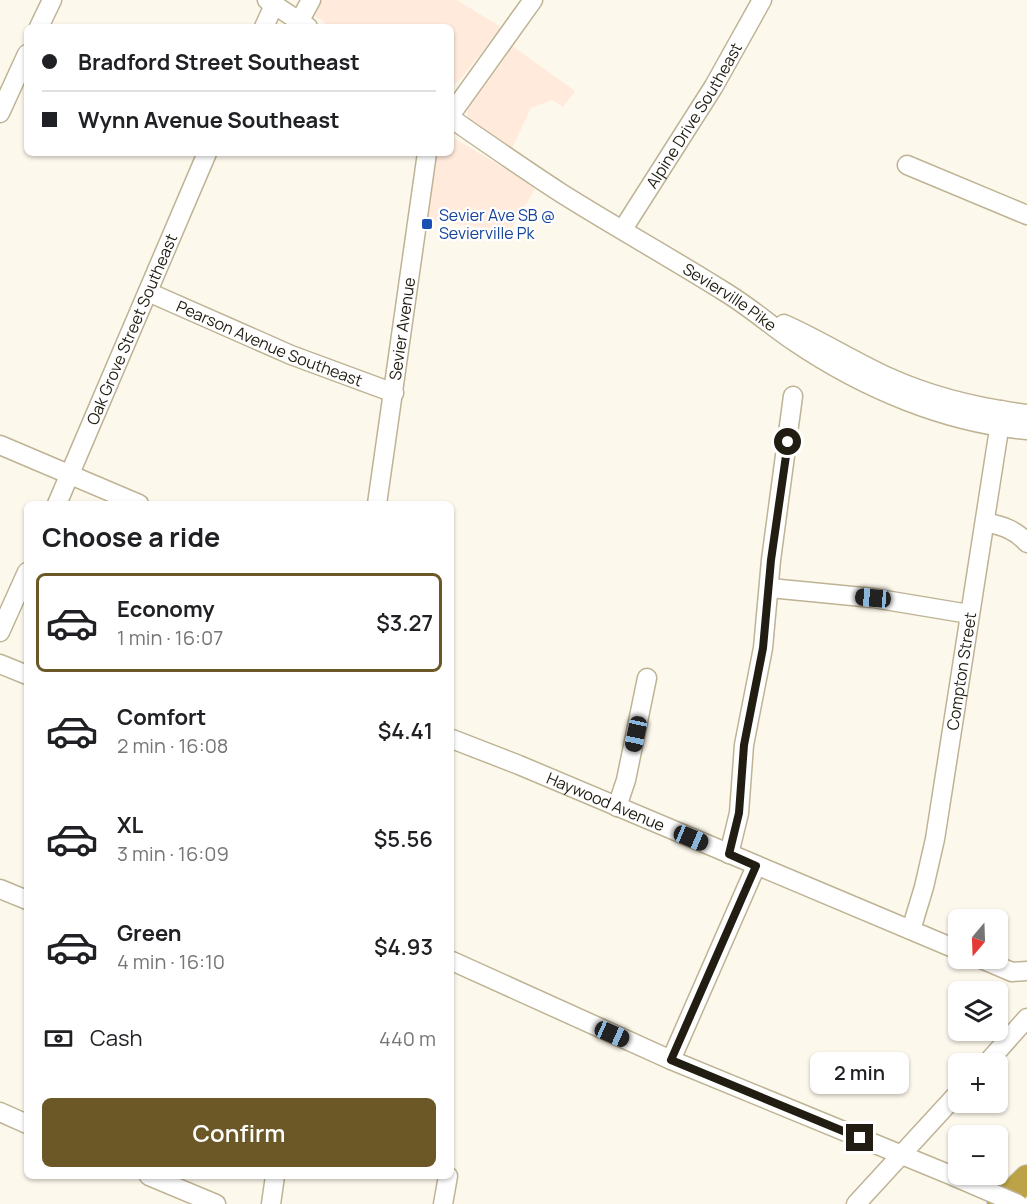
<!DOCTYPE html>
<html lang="en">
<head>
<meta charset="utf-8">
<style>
  :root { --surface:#fff; --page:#f6f6f6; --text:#202124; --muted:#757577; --line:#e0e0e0; --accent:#6c5827 }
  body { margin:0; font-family:Manrope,sans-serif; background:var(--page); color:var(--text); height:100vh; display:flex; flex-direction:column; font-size:22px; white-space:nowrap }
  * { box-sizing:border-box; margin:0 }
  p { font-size:20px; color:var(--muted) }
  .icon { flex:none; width:33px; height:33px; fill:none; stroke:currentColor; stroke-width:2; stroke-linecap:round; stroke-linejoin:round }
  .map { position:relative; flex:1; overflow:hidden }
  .drawer { position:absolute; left:24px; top:501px; width:430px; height:678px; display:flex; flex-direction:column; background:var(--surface); border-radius:9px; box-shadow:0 2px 4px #0004 }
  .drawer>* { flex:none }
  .guide { position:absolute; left:24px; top:24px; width:430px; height:132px; border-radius:9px; box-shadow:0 2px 4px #0004; display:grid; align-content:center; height:132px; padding:0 18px; background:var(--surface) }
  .needle { width:39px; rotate:199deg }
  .controls { position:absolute; left:948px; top:909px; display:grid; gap:12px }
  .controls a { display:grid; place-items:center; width:60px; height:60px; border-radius:9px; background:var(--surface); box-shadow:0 2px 4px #0004; font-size:30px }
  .end { position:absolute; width:27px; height:27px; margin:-14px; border:8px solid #211d12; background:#fff; box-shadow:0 0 0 3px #fff }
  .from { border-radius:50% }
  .bubble { position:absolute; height:42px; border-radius:9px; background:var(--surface); box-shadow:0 2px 4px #0004; font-size:20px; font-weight:600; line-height:42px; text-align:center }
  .car { position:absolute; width:18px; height:36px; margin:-18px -9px; border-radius:8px; box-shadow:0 0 4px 2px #0007; background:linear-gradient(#222 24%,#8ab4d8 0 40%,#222 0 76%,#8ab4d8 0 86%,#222 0) }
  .guide b { display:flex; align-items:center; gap:21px; height:57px; font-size:22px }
  .guide b+b { border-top:2px solid var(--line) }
  .guide i { width:15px; height:15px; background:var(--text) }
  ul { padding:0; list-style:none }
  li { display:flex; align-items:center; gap:18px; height:99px; margin:0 12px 9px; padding:0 6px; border:3px solid transparent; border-radius:9px }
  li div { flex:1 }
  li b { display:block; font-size:22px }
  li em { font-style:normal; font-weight:600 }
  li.current { border-color:var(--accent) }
  li>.icon { width:54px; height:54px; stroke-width:1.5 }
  h2 { padding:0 18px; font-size:27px; line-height:72px }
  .pay { display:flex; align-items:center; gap:15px; height:66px; padding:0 18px; font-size:22px }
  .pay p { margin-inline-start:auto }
  .cta { display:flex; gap:12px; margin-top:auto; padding:12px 18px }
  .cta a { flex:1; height:69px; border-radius:9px; background:var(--accent); color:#fff; font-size:24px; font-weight:600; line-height:69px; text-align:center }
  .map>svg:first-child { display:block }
</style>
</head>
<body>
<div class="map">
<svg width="1027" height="1204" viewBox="0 0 1027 1204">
  <rect width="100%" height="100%" fill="#fdf8ec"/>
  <!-- commercial -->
  <path fill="#ffeadb" d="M 320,0 L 457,0 L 501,27 L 460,80 L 452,86 L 452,27 L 331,27 L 315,16 Z
    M 511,45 L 575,91 L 563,107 L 552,100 L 531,108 L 510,152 L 469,123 L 467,114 L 469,102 Z
    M 452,137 L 528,182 L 535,189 L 509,232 L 425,219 L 434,153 L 452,153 Z"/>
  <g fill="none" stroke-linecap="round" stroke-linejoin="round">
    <!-- minor casing -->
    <g stroke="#beb394" stroke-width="21">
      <g id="minor">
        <path d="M 267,0 L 308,27"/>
        <path d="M 299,22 L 311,0"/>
        <path d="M 39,27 L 52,0"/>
        <path d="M 264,27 L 274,5"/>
        <path d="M 0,113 L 27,54"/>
        <path d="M 452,113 L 533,0"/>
        <path id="s1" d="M 452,119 C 488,144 524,169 561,193 C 615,227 671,258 725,292 C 750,307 771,326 795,342 C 863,388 945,423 1027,430"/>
        <path d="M 907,165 L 1027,215"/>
        <path id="s2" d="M 623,229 L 714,86 L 762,0"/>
        <path id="s3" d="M 148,292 L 291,355 L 394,393"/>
        <path d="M 784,324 C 820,340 853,361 888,377 C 932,397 979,408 1027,414"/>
        <path d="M 0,445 L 139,504"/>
        <path id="s4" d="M 57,504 L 207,153"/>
        <path id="s5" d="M 377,504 L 427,153"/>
        <path d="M 985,522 C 1002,526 1015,529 1027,543"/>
        <path d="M 770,588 L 873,598 L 969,614"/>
        <path d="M 0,632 L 27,572"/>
        <path d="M 0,664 L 27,675"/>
        <path id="s6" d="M 452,739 L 519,765 L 958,950"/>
        <path d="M 617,807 L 626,780 L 647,678"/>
        <path d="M 729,854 L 739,813 L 744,745 L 763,648 L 771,560 L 793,396"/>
        <path d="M 0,889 L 27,900"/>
        <path id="s7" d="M 911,930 L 924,887 L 935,839 L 1002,410"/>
        <path d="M 979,958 L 1012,972 L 1027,971"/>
        <path d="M 452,961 L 671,1060 L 953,1176"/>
        <path d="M 671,1060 L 756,866"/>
        <path d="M 986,1064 L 1027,1018"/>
        <path d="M 0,1112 L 27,1124"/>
        <path d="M 149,1176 L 216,1204"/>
        <path d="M 271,1204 L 275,1176"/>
        <path d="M 443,1204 L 448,1176"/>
        <path d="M 856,1204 L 958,1093"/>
      </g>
    </g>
    <!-- highway casing -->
    <g stroke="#d7d6d4" stroke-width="28">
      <path id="highway" d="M 1000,1204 L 1027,1178"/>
    </g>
    <!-- minor -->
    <use href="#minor" stroke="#fff" stroke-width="18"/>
    <!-- highway -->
    <use href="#highway" stroke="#bda347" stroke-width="26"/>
    <!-- minor-bridge casing -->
    <g stroke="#beb394" stroke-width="21" stroke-linecap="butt">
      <path id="minor-bridge" d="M 953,1176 L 1018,1204"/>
    </g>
    <!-- minor-bridge -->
    <use href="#minor-bridge" stroke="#fff" stroke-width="18"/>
  </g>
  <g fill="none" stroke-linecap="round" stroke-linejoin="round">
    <!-- route -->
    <path stroke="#211d12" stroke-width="8" d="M 788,442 L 771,560 L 763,648 L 744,745 L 739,813 L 729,854 L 756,866 L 671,1060 L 860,1138"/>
  </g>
  <!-- markers -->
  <rect fill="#1a4fb4" stroke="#fff" stroke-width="2" x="421" y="218" width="12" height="12" rx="3"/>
  <g text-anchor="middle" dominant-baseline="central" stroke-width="4.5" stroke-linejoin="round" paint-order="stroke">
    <!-- street labels -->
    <g font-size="16" fill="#211d12" stroke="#fff">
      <text stroke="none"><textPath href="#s2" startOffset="134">Alpine Drive Southeast</textPath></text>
      <text stroke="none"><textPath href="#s1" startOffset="330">Sevierville Pike</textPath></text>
      <text stroke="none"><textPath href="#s4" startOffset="190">Oak Grove Street Southeast</textPath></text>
      <text stroke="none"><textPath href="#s5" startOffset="177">Sevier Avenue</textPath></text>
      <text stroke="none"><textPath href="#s3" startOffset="132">Pearson Avenue Southeast</textPath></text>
      <text stroke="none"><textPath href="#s7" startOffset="264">Compton Street</textPath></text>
      <text stroke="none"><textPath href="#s6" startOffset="166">Haywood Avenue</textPath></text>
    </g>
    <!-- transit labels -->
    <g font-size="16" fill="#164399" stroke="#fff" text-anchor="start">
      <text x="439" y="215">Sevier Ave SB @<tspan x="439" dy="18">Sevierville Pk</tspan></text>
    </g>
  </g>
</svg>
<div class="controls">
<a><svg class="needle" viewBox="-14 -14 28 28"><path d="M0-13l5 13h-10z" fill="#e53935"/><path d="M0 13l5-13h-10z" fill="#757577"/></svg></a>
<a><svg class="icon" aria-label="layers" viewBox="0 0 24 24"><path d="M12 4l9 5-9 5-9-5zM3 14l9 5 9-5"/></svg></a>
<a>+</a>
<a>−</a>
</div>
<i class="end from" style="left:788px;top:442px"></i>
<i class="end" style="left:860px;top:1138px"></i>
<div class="bubble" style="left:810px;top:1052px;width:99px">2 min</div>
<i class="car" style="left:873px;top:598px;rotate:275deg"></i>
<i class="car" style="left:636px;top:734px;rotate:192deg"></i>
<i class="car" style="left:691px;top:838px;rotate:113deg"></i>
<i class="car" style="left:612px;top:1034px;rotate:114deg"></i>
<div class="guide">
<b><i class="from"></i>Bradford Street Southeast</b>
<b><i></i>Wynn Avenue Southeast</b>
</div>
<section class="drawer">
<h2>Choose a ride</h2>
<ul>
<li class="current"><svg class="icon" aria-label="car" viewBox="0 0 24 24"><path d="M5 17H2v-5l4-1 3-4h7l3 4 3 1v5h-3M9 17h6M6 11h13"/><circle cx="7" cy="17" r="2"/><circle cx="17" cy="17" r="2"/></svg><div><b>Economy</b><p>1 min · 16:07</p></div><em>$3.27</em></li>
<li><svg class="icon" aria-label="car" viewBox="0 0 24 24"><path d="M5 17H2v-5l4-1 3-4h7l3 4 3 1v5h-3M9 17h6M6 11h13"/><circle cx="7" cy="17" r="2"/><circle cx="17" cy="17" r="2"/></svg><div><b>Comfort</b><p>2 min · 16:08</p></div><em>$4.41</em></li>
<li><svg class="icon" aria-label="car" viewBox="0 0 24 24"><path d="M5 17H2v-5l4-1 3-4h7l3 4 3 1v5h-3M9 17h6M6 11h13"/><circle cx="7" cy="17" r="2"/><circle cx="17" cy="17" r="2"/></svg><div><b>XL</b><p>3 min · 16:09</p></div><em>$5.56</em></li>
<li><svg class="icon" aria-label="car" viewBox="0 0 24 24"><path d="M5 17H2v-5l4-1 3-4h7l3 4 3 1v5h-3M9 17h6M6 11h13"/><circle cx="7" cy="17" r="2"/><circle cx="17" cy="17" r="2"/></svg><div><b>Green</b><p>4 min · 16:10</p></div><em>$4.93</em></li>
</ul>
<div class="pay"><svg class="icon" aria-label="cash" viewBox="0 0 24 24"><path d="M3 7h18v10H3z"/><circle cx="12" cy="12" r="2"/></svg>Cash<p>440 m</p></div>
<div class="cta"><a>Confirm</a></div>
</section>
</div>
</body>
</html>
